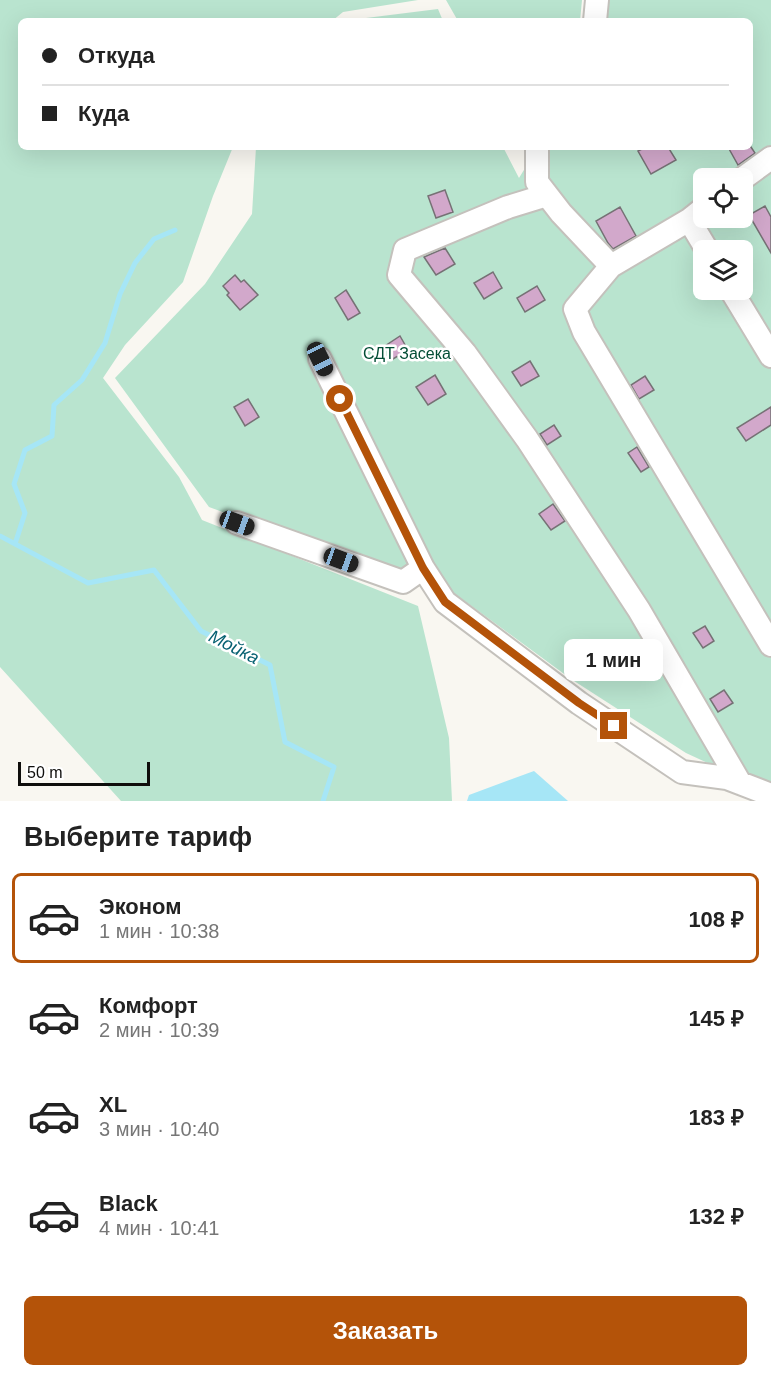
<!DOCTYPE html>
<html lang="ru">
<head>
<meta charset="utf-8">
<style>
  :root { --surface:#fff; --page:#f6f6f6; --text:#222; --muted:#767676; --line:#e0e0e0; --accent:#b45309 }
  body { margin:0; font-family:Arial,sans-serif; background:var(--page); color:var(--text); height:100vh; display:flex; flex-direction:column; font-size:22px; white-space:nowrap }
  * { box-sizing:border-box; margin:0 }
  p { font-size:20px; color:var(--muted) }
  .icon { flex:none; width:33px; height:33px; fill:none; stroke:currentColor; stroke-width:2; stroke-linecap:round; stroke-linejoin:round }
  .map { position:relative; height:801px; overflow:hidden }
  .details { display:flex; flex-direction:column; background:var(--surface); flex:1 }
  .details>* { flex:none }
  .guide { position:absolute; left:18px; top:18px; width:735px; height:132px; border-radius:9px; box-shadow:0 6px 24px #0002; display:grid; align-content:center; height:132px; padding:0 24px; background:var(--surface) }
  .controls { position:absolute; left:693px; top:168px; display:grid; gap:12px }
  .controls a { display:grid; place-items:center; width:60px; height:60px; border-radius:9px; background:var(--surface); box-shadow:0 6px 24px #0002; font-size:30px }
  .scale { position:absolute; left:18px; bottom:15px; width:132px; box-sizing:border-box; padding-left:6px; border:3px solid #0f0e0c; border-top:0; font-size:16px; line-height:21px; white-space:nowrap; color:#0f0e0c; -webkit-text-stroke:4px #fff; paint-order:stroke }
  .end { position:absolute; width:27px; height:27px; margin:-14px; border:8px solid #b45309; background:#fff; box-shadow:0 0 0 3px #fff }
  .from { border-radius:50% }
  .bubble { position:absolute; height:42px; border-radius:9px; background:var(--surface); box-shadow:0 6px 24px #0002; font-size:20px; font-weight:700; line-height:42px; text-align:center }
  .car { position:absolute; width:18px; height:36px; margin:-18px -9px; border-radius:8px; box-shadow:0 0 4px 2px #0007; background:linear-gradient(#222 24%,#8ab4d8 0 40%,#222 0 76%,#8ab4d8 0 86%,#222 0) }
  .guide b { display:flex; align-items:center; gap:21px; height:57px; font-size:22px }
  .guide b+b { border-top:2px solid var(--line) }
  .guide i { width:15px; height:15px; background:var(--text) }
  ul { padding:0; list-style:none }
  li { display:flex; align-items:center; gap:18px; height:90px; margin:0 12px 9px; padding:0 12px; border:3px solid transparent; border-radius:9px }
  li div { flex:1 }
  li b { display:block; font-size:22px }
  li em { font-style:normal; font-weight:700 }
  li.current { border-color:var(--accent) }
  li>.icon { width:54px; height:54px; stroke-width:1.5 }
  h2 { padding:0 24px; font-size:27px; line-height:72px }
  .cta { display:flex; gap:12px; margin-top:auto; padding:12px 24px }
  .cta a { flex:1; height:69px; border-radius:9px; background:var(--accent); color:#fff; font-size:24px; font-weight:700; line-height:69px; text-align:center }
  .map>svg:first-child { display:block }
</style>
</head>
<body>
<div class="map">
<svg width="771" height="801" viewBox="0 0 771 801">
  <rect width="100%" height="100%" fill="#f9f7f1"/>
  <!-- green -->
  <path fill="#b9e4cf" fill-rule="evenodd" d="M 0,0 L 418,0 L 343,12 L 332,21 L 21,21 L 21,147 L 233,147 L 213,196 L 183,282 L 125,345 L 103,378 L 179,477 L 202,520 L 418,606 L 449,738 L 452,801 L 121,801 L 0,667 Z
    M 446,0 L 582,0 L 580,21 L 458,21 Z
    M 592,0 L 771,0 L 771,788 L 764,789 L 686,753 L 571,679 L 447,588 L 431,557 L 402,578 L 209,507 L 115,378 L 205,284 L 252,214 L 256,147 L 503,147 L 519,178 L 538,147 L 750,147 L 750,21 L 591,21 ZM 704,178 L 742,178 L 742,218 L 704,218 ZM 704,250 L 742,250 L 742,290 L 704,290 Z
    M 438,9 L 443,21 L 342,21 Z"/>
  <!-- water -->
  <path fill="#a6e6f6" d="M 534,771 L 568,801 L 467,801 L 469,795 Z"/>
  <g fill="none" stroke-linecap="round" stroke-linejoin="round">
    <!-- stream -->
    <path stroke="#a6e6f6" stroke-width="5" d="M 0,536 L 88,583 L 154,570 L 201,631 L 270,665 L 285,742 L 334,767 L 323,801
      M 15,544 L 25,513 L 14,484 L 25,450 L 52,436 L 54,405 L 82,380 L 105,343 L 120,294 L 135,263 L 154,239 L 175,230"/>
  </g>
  <!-- building -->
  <path fill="#d2a8cb" stroke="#767175" stroke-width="1.5" d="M 646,147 L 668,147 L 676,160 L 651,174 L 638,151 Z
    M 728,147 L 751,147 L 755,153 L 738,165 Z
    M 445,190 L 453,212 L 436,218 L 428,196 Z
    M 765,206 L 771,217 L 771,253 L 749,215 Z
    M 620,207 L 636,236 L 613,249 L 608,243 L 596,221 Z
    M 445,248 L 455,264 L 436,275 L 424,257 Z
    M 493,272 L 502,288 L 484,299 L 474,283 Z
    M 235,275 L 241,282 L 244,280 L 258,295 L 240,310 L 227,295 L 229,293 L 223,286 Z
    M 537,286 L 545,300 L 525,312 L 517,298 Z
    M 346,290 L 360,313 L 348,320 L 335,298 Z
    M 400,336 L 408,350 L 393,359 L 385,346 Z
    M 530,361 L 539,376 L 521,386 L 512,372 Z
    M 435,375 L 446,394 L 428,405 L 416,387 Z
    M 645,376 L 654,390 L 639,399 L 631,385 Z
    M 248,399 L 259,417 L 245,426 L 234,407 Z
    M 771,407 L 771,425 L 746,441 L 737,428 Z
    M 554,425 L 561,436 L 547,445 L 540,434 Z
    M 637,447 L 649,467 L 641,472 L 628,453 Z
    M 553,504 L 565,521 L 551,530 L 539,514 Z
    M 705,626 L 714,641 L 703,648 L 693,633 Z
    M 724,690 L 733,703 L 718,712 L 710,699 Z"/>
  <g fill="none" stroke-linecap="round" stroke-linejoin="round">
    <!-- minor casing -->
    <g stroke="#c4c1bc" stroke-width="26">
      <path id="minor" d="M 595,21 L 597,0
        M 537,147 L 537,182 L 561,213 L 611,266
        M 742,179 L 771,158
        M 547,195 L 508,207 L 405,250 L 399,275 L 465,353 L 527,439 L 639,610 L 740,783
        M 704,208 L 689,220 L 611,266 L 575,309 L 584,332 L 771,645
        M 689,220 L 707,250
        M 731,290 L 771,356
        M 320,359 L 423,568 L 445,602 L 579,703 L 682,772 L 727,778 L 771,795
        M 237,523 L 403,582 L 423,568"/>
    </g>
    <!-- minor -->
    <use href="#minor" stroke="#fff" stroke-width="22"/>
  </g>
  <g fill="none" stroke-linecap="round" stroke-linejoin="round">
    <!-- route -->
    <path stroke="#b45309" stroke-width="8" d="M 340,399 L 423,568 L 445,602 L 579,703 L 614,726"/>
  </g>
  <g text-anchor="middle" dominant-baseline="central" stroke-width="5" stroke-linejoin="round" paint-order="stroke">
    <!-- park labels -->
    <g font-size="16" fill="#024d35" stroke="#fff">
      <text x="407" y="353">СДТ Засека</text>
    </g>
    <!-- water labels -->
    <g font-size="18" font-style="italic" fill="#076172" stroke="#fff">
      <text transform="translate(234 647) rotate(27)">Мойка</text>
    </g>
  </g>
</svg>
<div class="controls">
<a><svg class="icon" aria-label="locate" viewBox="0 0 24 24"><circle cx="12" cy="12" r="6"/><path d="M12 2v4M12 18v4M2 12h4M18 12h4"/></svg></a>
<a><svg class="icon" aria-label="layers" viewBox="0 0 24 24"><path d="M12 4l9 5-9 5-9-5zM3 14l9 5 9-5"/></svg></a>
</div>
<div class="scale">50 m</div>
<i class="end from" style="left:340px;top:399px"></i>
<i class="end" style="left:614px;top:726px"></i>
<div class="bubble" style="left:564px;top:639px;width:99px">1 мин</div>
<i class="car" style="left:320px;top:359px;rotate:154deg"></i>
<i class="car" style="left:237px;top:523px;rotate:110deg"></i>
<i class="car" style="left:341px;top:560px;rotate:110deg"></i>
<div class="guide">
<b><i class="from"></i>Откуда</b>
<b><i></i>Куда</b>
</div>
</div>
<section class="details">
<h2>Выберите тариф</h2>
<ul>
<li class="current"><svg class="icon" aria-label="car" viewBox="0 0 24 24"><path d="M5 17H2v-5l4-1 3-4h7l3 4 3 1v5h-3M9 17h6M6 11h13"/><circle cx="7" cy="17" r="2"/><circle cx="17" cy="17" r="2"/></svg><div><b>Эконом</b><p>1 мин · 10:38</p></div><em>108 ₽</em></li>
<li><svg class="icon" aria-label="car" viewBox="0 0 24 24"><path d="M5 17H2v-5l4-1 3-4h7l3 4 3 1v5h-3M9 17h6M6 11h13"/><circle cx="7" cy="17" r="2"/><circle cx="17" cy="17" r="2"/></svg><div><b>Комфорт</b><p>2 мин · 10:39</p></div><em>145 ₽</em></li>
<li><svg class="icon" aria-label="car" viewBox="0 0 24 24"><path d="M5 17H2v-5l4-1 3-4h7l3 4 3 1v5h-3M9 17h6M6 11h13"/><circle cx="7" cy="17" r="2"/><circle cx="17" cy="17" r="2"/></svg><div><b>XL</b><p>3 мин · 10:40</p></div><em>183 ₽</em></li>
<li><svg class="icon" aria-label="car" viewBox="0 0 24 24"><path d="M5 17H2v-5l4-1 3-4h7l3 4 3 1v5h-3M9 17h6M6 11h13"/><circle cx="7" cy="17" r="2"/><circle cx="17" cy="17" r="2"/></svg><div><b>Black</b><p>4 мин · 10:41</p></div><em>132 ₽</em></li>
</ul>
<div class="cta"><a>Заказать</a></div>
</section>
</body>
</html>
